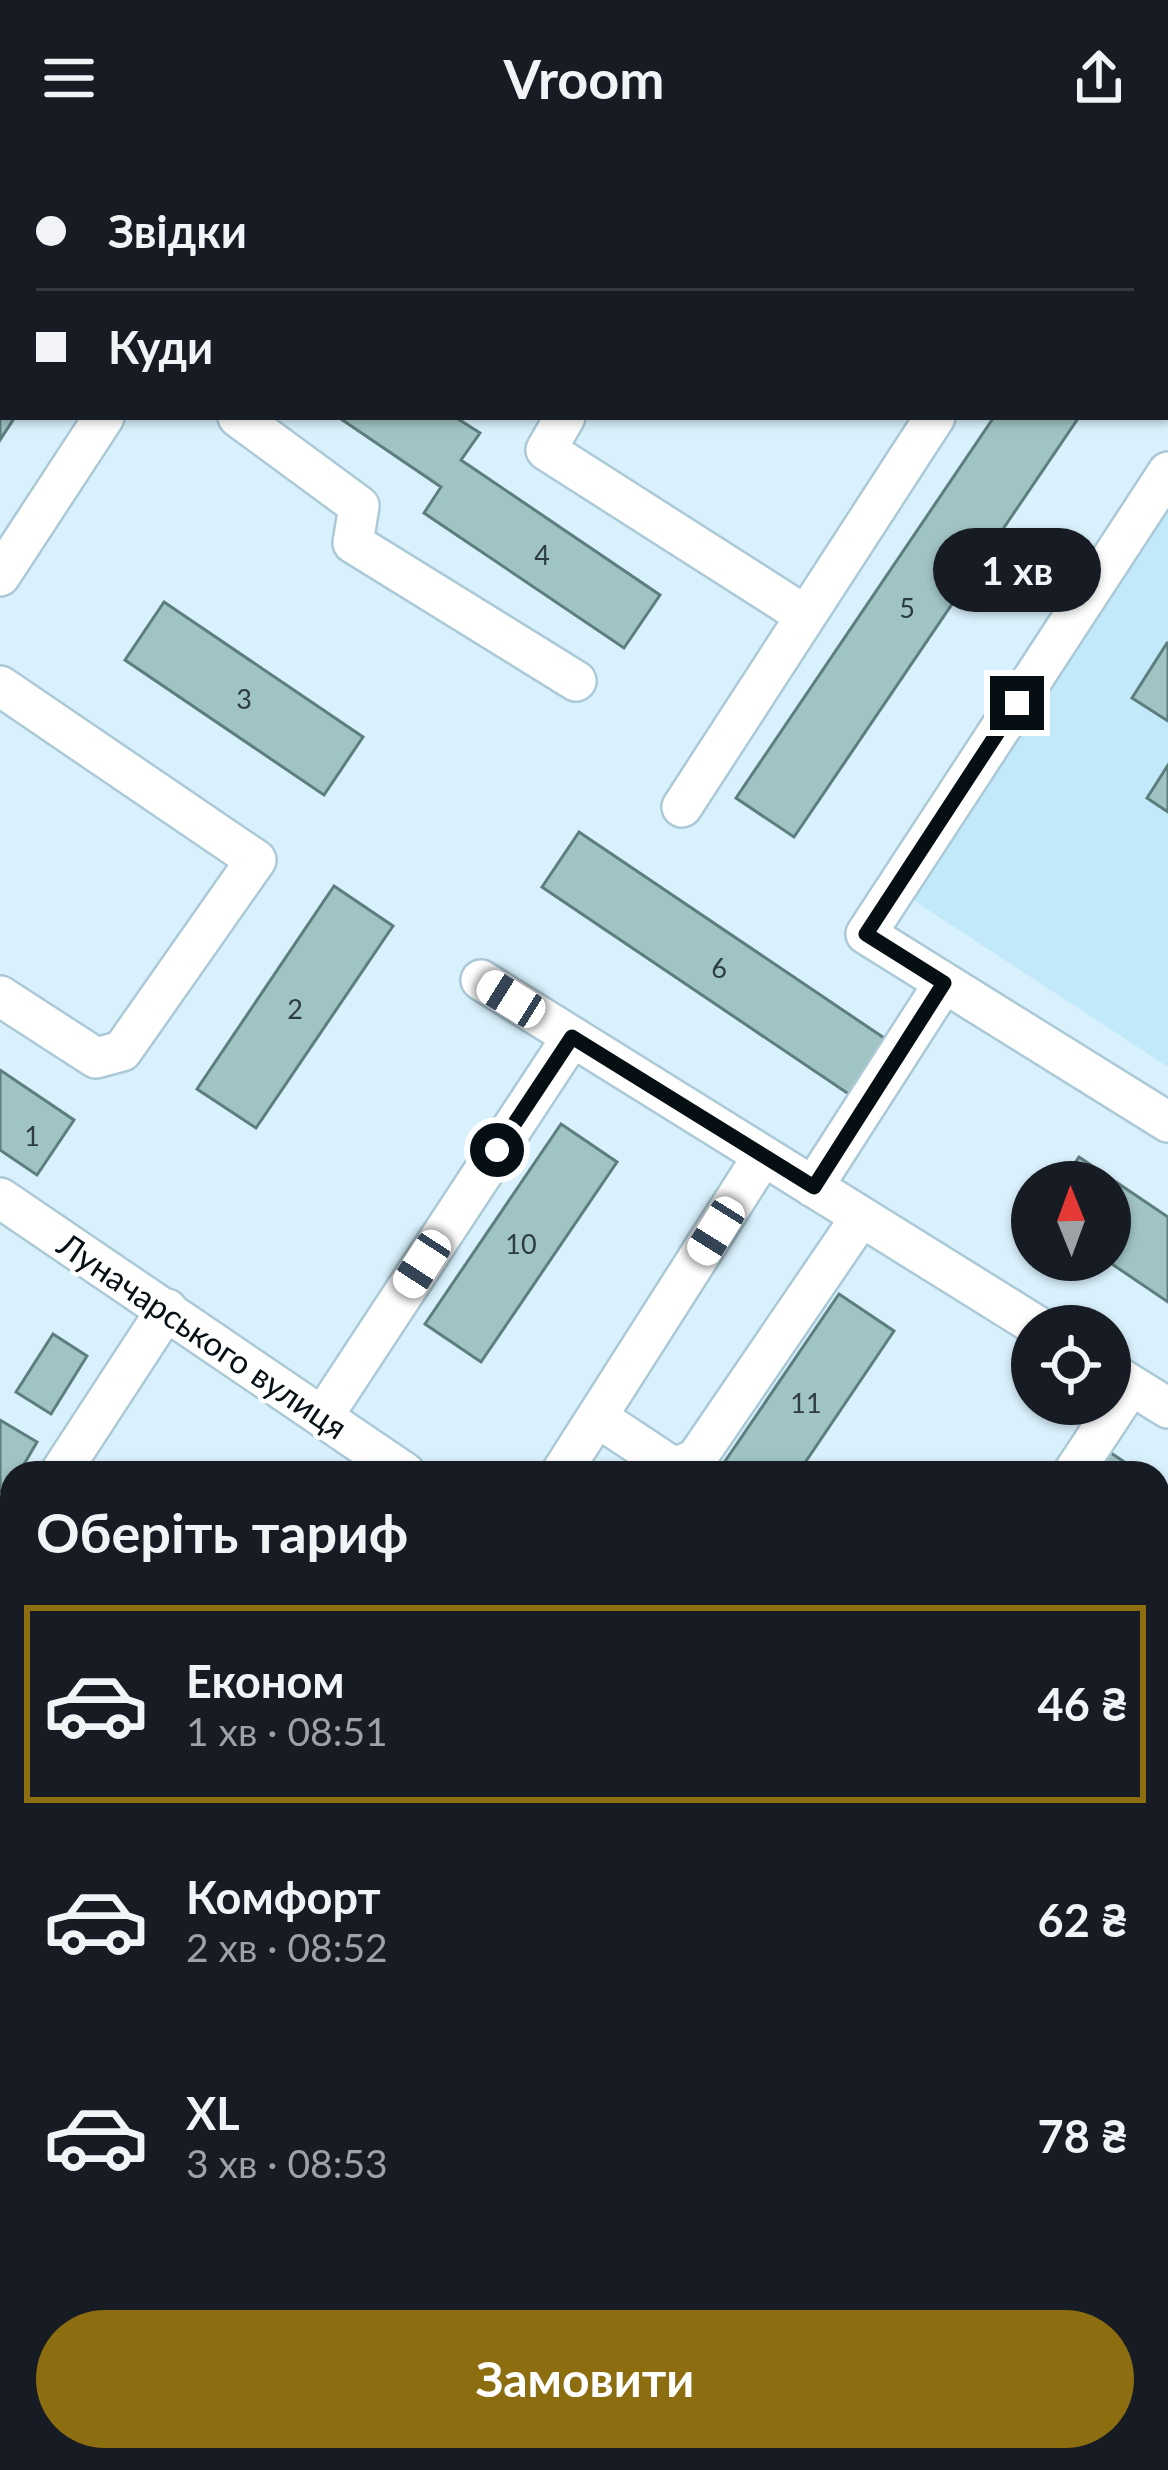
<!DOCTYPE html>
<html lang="uk">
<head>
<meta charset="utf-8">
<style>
  :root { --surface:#171b24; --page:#242831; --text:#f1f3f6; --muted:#9ea1a6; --line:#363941; --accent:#8c6d0f }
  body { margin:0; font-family:Lato,sans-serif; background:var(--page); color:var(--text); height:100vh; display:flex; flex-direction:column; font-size:45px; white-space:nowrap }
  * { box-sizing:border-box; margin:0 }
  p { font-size:39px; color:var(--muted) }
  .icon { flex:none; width:66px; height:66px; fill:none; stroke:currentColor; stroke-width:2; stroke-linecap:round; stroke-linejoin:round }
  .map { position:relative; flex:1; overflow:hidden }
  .details { position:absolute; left:0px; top:1305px; width:1170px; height:1011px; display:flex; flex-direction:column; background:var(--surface); border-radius:36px 36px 0 0; box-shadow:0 3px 9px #0004 }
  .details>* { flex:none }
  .banner { position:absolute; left:0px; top:0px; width:1170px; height:264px; box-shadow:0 3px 9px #0004; display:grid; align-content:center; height:264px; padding:0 36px; background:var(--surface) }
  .needle { width:78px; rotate:359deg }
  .tools { position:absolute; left:1011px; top:1005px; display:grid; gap:24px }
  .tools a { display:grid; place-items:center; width:120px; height:120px; border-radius:50%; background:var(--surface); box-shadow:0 3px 9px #0004; font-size:60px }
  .end { position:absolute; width:54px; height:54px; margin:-27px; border:15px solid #050f14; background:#fff; box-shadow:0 0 0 6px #fff }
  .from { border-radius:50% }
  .bubble { position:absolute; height:84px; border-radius:42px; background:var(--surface); box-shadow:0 3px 9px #0004; font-size:39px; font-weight:700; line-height:84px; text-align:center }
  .car { position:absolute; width:36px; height:72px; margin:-36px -18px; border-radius:15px; box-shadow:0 0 9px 3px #0007; background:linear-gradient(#fff 24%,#345 0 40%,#fff 0 76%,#345 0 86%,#fff 0) }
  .banner b { display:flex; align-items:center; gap:42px; height:114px; font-size:45px }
  .banner b+b { border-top:3px solid var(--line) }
  .banner i { width:30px; height:30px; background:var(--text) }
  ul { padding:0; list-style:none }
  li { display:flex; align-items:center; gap:36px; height:198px; margin:0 24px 18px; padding:0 12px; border:6px solid transparent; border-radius:0px }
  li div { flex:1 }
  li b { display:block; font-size:45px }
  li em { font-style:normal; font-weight:700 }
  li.selected { border-color:var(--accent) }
  li>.icon { width:108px; height:108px; stroke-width:1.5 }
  h2 { padding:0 36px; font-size:54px; line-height:144px }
  .button { display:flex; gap:24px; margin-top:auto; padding:24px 36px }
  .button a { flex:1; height:138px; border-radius:72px; background:var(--accent); color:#fff; font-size:48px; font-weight:700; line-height:138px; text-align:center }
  header { display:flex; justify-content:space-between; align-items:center; height:156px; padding:0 36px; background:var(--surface); font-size:54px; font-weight:700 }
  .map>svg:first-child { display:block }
</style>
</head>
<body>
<header><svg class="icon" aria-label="menu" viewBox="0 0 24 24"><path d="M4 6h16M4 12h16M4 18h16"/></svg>Vroom<svg class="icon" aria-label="share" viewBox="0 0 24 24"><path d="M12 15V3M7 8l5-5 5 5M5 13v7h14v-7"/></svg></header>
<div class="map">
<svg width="1168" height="2314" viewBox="0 0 1168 2314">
  <rect width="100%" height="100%" fill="#d9f1fc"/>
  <!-- built -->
  <path fill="#c2e9fa" d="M 1168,336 L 1168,911 L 904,738 Z"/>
  <!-- building -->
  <path fill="#a0c3c4" stroke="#5d7e7f" stroke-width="3" d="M 2,161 L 3,261 L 15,261 L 0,284 L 0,165 Z
    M 338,261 L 455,261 L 480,277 L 461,304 L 660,439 L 624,492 L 424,357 L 441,331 Z
    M 994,261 L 1079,261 L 794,681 L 736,642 Z
    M 164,446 L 363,581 L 324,639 L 125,504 Z
    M 1167,487 L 1168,487 L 1168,565 L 1132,542 Z
    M 1168,609 L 1168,656 L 1147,642 Z
    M 579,676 L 896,890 L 859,945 L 542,731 Z
    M 334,730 L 393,770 L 256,972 L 197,933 Z
    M 0,914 L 74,964 L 37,1019 L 0,994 Z
    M 561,968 L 617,1006 L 481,1206 L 425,1168 Z
    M 1079,1001 L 1168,1061 L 1168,1146 L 1106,1104 L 1110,1104 L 1110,1026 L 1062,1026 Z
    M 839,1138 L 894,1175 L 798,1317 L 717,1317 Z
    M 53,1178 L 87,1200 L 51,1258 L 16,1236 Z
    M 0,1264 L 37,1286 L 19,1317 L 12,1317 L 12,1329 L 6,1339 L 0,1335 Z
    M 1105,1293 L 1141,1317 L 1089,1317 Z
    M 1,1500 L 12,1507 L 12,1555 L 0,1548 Z
    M 1158,1645 L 1168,1651 L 1168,1737 L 1158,1730 Z
    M 1158,2135 L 1168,2142 L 1168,2180 L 1159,2194 Z
    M 12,2207 L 12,2268 L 0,2260 L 0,2225 Z
    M 0,2291 L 12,2299 L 13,2304 L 7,2314 L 0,2314 Z
    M 363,2304 L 371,2304 L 386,2314 L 357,2314 Z
    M 1024,2304 L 1034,2304 L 1049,2314 L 1017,2314 Z"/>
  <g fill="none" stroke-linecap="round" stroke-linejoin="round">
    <!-- minor casing -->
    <g stroke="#abc9d6" stroke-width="44">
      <path id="minor" d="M 181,0 L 185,3
        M 74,3 L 77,0
        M 0,14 L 3,16
        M 0,113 L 3,109
        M 238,261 L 359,350 L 353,387 L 576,525
        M 565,261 L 546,294 L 806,460
        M 1168,316 L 866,778 L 1168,966
        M 0,420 L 104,261
        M 0,530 L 256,704 L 122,895 L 96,902 L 0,840
        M 682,651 L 935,261
        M 481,824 L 1037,1170
        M 813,1031 L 944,827
        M 0,1042 L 405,1317
        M 1110,1216 L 1168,1252
        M 323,1260 L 572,881
        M 597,1261 L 674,1312 L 696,1303 L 861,1061
        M 60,1317 L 167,1153
        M 561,1317 L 763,1000
        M 1073,1317 L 1131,1229
        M 0,1408 L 12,1390
        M 1158,1488 L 1168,1472
        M 1158,1623 L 1168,1629
        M 1158,1826 L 1168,1833
        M 0,2089 L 12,2070
        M 623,2304 L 638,2314
        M 296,2314 L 303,2304
        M 708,2314 L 714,2304
        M 1164,2314 L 1168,2308"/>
    </g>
    <!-- minor -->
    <use href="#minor" stroke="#fff" stroke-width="39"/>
  </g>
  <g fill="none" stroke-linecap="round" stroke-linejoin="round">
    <!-- route -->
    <path stroke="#050f14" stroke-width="15" d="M 497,994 L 572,881 L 814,1031 L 944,827 L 866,778 L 1017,547"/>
  </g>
  <g text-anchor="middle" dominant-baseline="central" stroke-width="9" stroke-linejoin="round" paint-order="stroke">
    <!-- number labels -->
    <g font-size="27" fill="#2c3c40">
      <text x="542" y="398">4</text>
      <text x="907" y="451">5</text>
      <text x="244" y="542">3</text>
      <text x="719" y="811">6</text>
      <text x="295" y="852">2</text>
      <text x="32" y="979">1</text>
      <text x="521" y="1087">10</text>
      <text x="806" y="1246">11</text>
    </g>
    <!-- street labels -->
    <g font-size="33" fill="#050f14" stroke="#fff">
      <text transform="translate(203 1179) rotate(34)">Луначарського вулиця</text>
    </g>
  </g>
</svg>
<div class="tools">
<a><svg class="needle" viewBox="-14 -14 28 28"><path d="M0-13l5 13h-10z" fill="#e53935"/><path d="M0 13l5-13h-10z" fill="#9ea1a6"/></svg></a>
<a><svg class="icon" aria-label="locate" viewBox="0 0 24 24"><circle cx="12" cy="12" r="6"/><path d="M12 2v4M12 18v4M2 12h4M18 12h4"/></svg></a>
</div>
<i class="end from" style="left:497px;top:994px"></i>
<i class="end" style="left:1017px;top:547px"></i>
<div class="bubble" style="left:933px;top:372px;width:168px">1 хв</div>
<i class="car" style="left:511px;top:843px;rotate:302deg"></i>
<i class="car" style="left:716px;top:1075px;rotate:212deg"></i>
<i class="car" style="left:422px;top:1108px;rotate:213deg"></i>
<div class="banner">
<b><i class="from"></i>Звідки</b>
<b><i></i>Куди</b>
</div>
<section class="details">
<h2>Оберіть тариф</h2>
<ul>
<li class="selected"><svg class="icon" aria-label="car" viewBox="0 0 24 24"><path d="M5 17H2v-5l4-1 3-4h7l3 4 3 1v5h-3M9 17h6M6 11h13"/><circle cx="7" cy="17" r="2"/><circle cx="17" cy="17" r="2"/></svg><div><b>Економ</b><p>1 хв · 08:51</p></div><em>46 ₴</em></li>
<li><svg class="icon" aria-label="car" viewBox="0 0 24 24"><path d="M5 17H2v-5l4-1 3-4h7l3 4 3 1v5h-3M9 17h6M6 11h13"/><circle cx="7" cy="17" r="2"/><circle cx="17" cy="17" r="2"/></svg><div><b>Комфорт</b><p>2 хв · 08:52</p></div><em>62 ₴</em></li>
<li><svg class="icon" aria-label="car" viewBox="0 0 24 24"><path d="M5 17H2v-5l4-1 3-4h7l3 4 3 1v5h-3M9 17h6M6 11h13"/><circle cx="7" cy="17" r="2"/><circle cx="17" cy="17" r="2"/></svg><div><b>XL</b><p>3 хв · 08:53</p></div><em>78 ₴</em></li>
</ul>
<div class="button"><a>Замовити</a></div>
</section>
</div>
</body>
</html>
